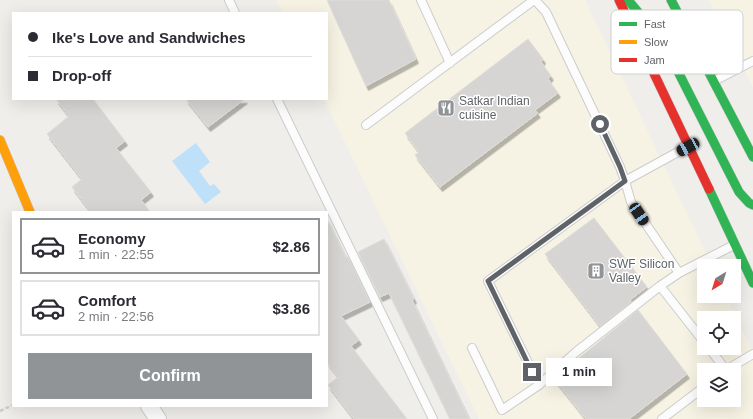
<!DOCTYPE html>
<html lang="en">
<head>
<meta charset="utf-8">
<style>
  :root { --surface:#fff; --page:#f2f2f3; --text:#2b2b33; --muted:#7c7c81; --line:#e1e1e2; --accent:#919496 }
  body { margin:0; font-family:Helvetica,sans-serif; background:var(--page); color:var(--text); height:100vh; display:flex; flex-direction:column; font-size:15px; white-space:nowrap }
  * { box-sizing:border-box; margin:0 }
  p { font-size:13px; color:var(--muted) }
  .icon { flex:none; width:22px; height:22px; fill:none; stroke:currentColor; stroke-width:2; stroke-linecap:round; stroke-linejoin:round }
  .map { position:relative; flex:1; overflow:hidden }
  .details { position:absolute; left:12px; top:211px; width:316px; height:196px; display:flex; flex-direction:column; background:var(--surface); border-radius:0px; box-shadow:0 4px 16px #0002 }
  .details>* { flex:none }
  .top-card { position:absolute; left:12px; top:12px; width:316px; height:88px; border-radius:0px; box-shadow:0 4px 16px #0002; display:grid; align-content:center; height:88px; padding:0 16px; background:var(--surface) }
  .needle { width:26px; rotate:218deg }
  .buttons { position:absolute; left:697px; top:259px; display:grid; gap:8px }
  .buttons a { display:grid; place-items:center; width:44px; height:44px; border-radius:0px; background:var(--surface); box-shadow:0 4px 16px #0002; font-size:20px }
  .end { position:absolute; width:18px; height:18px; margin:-9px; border:5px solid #5f6368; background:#fff; box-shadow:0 0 0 2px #fff }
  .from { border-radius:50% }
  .bubble { position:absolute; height:28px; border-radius:0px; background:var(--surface); box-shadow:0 4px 16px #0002; font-size:13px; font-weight:700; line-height:28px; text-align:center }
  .car { position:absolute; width:12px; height:24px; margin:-12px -6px; border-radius:5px; box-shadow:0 0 3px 1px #0007; background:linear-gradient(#222 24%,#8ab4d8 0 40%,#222 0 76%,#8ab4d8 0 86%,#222 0) }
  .top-card b { display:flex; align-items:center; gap:14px; height:38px; font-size:15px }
  .top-card b+b { border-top:1px solid var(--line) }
  .top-card i { width:10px; height:10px; background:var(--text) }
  ul { padding:7px 0 0; list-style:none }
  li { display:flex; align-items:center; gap:12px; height:56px; margin:0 8px 6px; padding:0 8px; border:2px solid var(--line); border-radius:0px }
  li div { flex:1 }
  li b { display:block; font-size:15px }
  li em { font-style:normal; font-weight:700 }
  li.active { border-color:var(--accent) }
  li>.icon { width:36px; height:36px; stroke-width:1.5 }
  .button { display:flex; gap:8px; margin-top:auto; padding:8px 16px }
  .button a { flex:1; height:46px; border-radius:0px; background:var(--accent); color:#fff; font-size:16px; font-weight:700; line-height:46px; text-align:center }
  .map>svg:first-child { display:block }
</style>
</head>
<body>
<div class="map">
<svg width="753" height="419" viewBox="0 0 753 419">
  <defs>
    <filter id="shadow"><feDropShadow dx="2.5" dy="4.5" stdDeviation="0" flood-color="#0004"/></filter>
  </defs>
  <rect width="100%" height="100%" fill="#efeeea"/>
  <!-- commercial -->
  <path fill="#f7f3e4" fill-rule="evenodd" d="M 276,0 L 585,0 L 712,266 L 704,266 L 704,296 L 726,296 L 753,353 L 753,419 L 479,419 L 324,99 L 327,99 L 327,13 L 283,13 ZM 704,318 L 734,318 L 734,348 L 704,348 ZM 704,370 L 734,370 L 734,400 L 704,400 Z
    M 709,0 L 753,0 L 753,87 Z"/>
  <!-- water -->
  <path fill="#bfe0f9" d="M 196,143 L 210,162 L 199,171 L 210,186 L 214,184 L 221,192 L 205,204 L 172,161 Z"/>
  <!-- building -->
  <path fill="#d6d5d3" stroke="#deddd9" filter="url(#shadow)" d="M 327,0 L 389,0 L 416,59 L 366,86 Z
    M 528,39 L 543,59 L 541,62 L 551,76 L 548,79 L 558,93 L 535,110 L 538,113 L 440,187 L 415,155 L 419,152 L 405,133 Z
    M 56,99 L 93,99 L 125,141 L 116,148 L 151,192 L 141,200 L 150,212 L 91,212 L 72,187 L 82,179 L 47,134 L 69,116 Z
    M 186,99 L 245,99 L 208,127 Z
    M 594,218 L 647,287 L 630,300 L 631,302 L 600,326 L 545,254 Z
    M 327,219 L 346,258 L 348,257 L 370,302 L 341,316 L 359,340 L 351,346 L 407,419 L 354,419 L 328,385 L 338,377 L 327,362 Z
    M 384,239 L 414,299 L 412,300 L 469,419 L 450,419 L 389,293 L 380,297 L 358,252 Z
    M 638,310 L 687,374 L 629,419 L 586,419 L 555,380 L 575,364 L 574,362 Z"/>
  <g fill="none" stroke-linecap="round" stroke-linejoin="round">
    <!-- lane casing -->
    <g stroke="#cbcccc" stroke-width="10">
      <path id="lane" d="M 229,0 L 235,13
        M 421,0 L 450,63
        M 535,0 L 546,12 L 620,167 L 625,181 L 687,147
        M 714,81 L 753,61
        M 277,99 L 433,419
        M 366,125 L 534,0
        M 679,273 L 734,245
        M 472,348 L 502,410 L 539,385 L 576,352 L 660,286
        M 709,348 L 726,370 L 753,354
        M 539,385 L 488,281 L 625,181 L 631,202 L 679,273 L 660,286 L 704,342
        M 662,419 L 704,387"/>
    </g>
    <!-- street casing -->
    <g stroke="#cbcccc" stroke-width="18">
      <path id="street" d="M 149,406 L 158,419"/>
    </g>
    <!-- fast casing -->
    <g stroke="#cacacb" stroke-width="10">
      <path id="fast" d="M 628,0 L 663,42 L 739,192 L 749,203 L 753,205
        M 671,0 L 753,157
        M 709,189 L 753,283"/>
    </g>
    <!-- slow casing -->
    <g stroke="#cacacb" stroke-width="10">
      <path id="slow" d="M 0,140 L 30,212"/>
    </g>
    <!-- jam casing -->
    <g stroke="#cacacb" stroke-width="10">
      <path id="jam" d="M 619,0 L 709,189"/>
    </g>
    <!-- path -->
    <path stroke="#cacfcc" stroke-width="2.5" stroke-dasharray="4 2" stroke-linecap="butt" d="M 0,411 L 13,405"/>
    <!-- lane -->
    <use href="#lane" stroke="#fdfcfc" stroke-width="8"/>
    <!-- street -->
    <use href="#street" stroke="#fdfcfc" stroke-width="16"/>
    <!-- fast -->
    <use href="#fast" stroke="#30b455" stroke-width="9"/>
    <!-- slow -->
    <use href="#slow" stroke="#ff9f0a" stroke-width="9"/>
    <!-- jam -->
    <use href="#jam" stroke="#e5322d" stroke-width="9"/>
  </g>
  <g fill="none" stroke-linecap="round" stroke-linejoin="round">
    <!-- route -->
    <path stroke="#5f6368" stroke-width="5" d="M 532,372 L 488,281 L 625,181 L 620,167 L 600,124"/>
  </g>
  <!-- icons -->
  <defs>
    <g id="restaurant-square" transform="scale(0.9)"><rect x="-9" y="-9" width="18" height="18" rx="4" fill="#919496" stroke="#fff"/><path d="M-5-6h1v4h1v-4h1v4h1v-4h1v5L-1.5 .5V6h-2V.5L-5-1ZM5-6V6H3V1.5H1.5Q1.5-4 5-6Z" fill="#fff"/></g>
    <g id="building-square" transform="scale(0.9)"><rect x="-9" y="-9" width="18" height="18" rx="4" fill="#919496" stroke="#fff"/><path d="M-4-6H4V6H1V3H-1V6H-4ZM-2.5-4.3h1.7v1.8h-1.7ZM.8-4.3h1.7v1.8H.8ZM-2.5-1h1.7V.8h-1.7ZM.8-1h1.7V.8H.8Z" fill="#fff"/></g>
  </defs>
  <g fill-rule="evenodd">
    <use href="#restaurant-square" x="446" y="108"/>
    <use href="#building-square" x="596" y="271"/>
  </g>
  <g text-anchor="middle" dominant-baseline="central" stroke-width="3" stroke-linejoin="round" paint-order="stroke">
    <!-- poi labels -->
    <g font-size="12" fill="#5f6368" stroke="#fff" text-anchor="start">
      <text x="459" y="101">Satkar Indian<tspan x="459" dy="14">cuisine</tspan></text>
      <text x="609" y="264">SWF Silicon<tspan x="609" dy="14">Valley</tspan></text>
    </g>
  </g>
  <!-- legend -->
  <rect x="611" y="10" width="132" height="64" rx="6" fill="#fff" stroke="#cfd0d2" stroke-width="1"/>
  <rect x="619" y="22" width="18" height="4" fill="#30b455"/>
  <rect x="619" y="40" width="18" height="4" fill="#ff9f0a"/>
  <rect x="619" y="58" width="18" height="4" fill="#e5322d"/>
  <g font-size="11" fill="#5f6368">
    <text x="644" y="28">Fast</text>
    <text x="644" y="46">Slow</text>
    <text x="644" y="64">Jam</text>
  </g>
</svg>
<div class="buttons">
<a><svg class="needle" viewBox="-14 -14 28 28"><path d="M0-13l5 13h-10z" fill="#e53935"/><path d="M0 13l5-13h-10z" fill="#7c7c81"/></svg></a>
<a><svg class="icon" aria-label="locate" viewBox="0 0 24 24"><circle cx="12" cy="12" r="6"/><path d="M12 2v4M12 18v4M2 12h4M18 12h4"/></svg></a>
<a><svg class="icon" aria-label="layers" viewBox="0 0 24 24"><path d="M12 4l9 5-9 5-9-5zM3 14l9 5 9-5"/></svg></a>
</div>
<i class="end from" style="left:600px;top:124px"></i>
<i class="end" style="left:532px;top:372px"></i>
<div class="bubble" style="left:546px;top:358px;width:66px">1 min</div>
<i class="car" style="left:688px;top:147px;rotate:242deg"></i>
<i class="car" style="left:639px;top:214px;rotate:146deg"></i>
<div class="top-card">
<b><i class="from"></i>Ike's Love and Sandwiches</b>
<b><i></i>Drop-off</b>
</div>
<section class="details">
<ul>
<li class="active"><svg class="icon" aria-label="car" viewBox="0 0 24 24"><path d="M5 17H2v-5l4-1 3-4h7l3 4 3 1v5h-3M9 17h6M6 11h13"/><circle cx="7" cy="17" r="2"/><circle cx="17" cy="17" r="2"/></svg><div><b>Economy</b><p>1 min · 22:55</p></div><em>$2.86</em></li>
<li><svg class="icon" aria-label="car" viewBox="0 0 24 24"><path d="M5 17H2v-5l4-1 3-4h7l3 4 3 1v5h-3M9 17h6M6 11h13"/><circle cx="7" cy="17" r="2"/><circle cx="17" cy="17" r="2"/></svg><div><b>Comfort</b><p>2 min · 22:56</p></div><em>$3.86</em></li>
</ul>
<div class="button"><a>Confirm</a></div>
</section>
</div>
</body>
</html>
